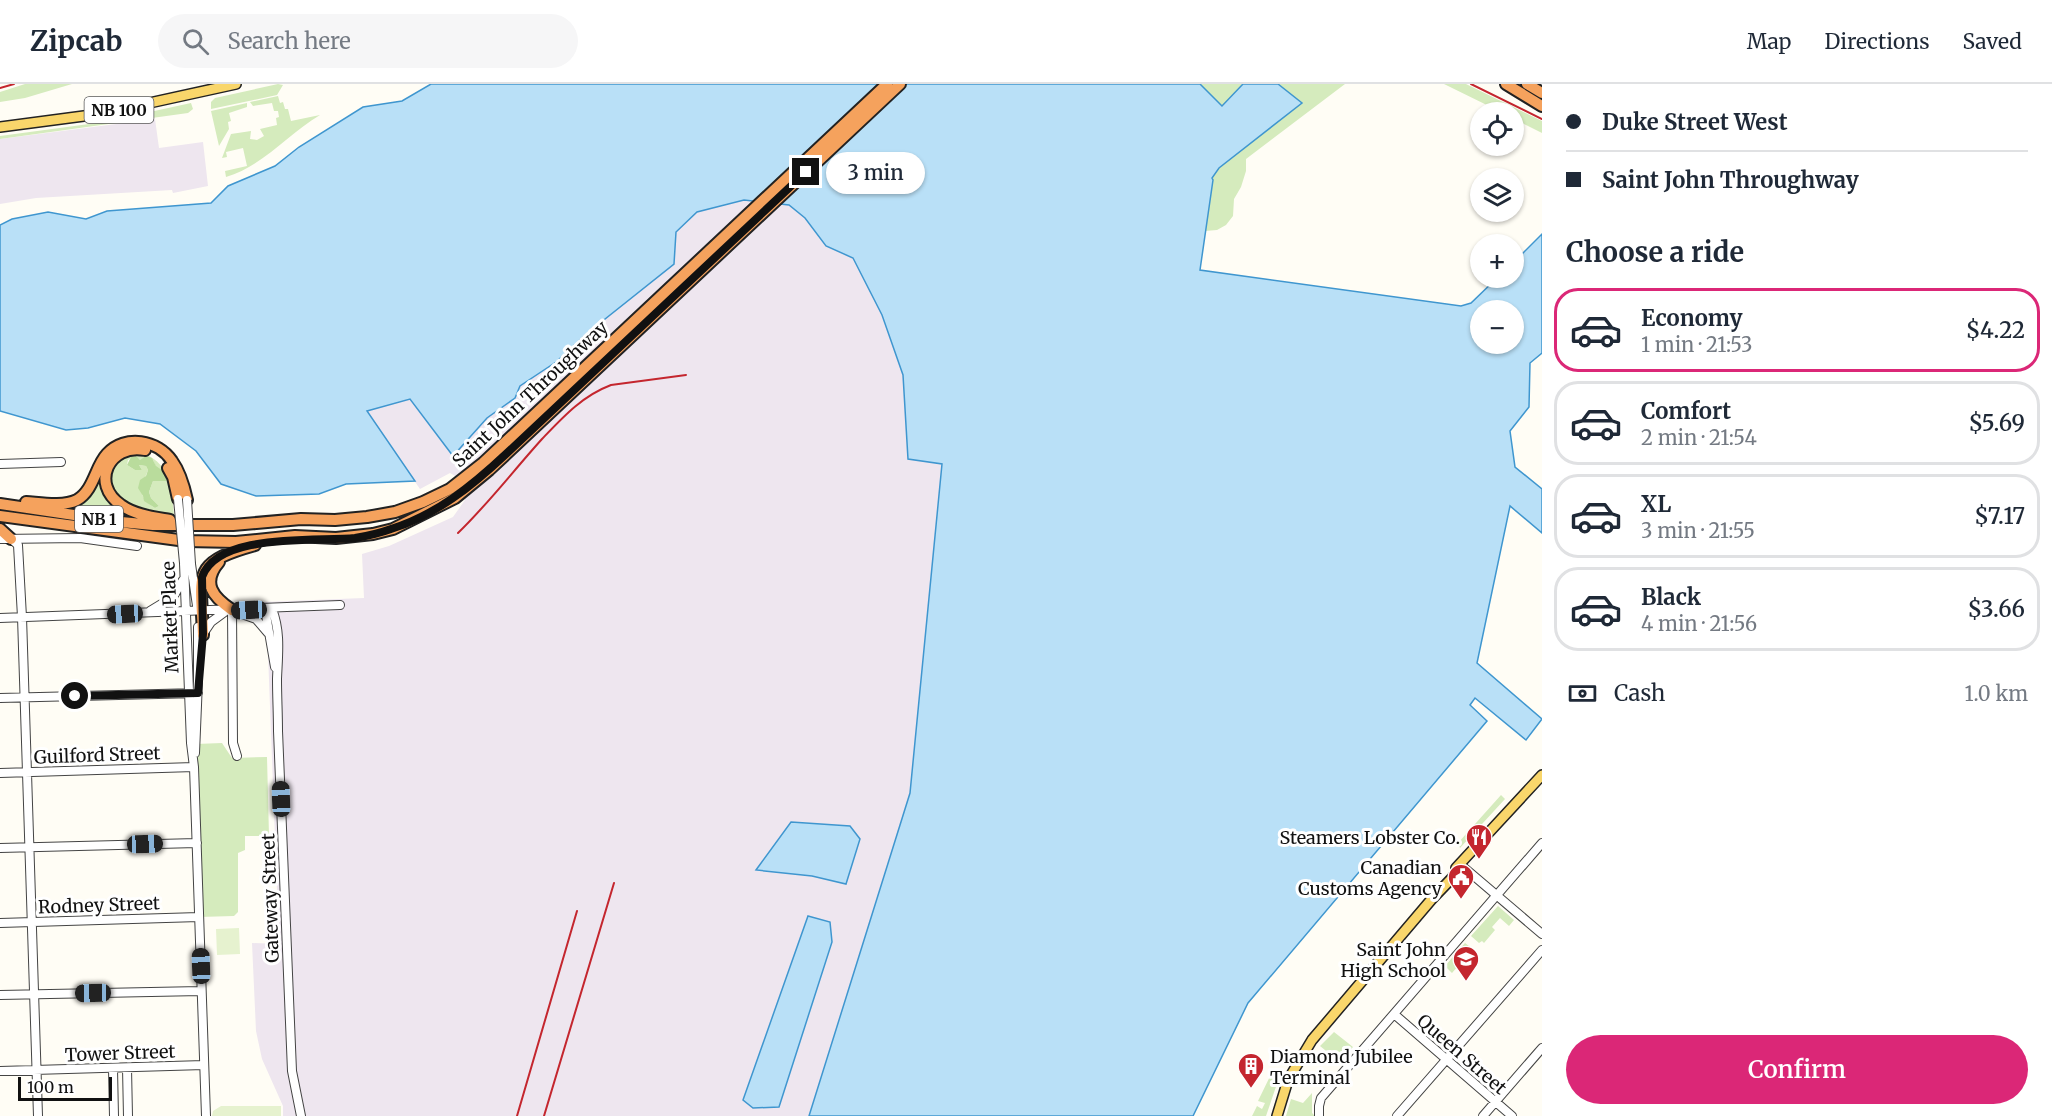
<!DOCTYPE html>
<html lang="en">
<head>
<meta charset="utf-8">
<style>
  :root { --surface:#fff; --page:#f6f6f7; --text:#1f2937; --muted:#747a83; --line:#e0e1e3; --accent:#db2777 }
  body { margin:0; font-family:Merriweather,serif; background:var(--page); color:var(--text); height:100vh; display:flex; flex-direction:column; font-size:22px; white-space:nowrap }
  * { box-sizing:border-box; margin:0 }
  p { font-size:20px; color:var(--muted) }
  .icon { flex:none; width:33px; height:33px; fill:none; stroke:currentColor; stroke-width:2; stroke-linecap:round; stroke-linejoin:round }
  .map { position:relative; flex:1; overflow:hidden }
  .side { display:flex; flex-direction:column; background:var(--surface); width:510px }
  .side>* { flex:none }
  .banner { display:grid; align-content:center; height:132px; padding:0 24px; background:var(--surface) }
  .controls { position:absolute; left:1470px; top:18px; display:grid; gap:12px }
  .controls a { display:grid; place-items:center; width:54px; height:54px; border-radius:50%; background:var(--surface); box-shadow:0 2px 4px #0004; font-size:30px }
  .scale { position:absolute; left:18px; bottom:15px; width:94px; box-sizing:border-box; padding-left:6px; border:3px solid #111; border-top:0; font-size:16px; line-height:21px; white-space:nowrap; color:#111; -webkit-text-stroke:4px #fff; paint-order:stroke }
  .end { position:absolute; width:27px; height:27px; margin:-14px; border:8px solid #111; background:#fff; box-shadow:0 0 0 3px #fff }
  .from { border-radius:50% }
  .bubble { position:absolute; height:42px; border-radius:21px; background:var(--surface); box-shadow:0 2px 4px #0004; font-size:20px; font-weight:600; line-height:42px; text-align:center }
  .car { position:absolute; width:18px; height:36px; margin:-18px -9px; border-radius:8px; box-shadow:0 0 4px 2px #0007; background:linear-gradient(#222 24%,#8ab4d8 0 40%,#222 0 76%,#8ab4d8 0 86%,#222 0) }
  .banner b { display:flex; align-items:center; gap:21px; height:57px; font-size:22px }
  .banner b+b { border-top:2px solid var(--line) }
  .banner i { width:15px; height:15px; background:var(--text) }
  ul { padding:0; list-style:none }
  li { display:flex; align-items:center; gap:18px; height:84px; margin:0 12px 9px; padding:0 12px; border:3px solid var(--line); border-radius:24px }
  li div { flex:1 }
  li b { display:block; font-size:22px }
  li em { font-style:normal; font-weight:600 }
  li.current { border-color:var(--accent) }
  li>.icon { width:54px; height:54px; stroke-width:1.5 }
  h2 { padding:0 24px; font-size:27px; line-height:72px }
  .pay { display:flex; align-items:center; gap:15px; height:66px; padding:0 24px; font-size:22px }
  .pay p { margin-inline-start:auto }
  .primary-button { display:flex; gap:12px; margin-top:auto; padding:12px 24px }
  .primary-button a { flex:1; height:69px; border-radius:36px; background:var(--accent); color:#fff; font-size:24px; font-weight:600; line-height:69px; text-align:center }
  header { display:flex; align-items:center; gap:36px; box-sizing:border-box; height:84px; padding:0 30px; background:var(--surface); border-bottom:2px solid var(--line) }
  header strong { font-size:28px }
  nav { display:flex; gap:33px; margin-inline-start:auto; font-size:21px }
  .search { width:420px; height:54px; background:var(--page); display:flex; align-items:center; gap:15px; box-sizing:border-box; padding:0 21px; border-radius:33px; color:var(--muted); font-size:22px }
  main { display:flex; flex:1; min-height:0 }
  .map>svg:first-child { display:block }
</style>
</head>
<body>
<header>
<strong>Zipcab</strong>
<div class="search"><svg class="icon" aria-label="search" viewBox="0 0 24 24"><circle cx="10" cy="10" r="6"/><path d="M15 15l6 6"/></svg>Search here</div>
<nav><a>Map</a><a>Directions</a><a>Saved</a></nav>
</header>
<main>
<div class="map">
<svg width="1542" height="1032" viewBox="0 0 1542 1032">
  <rect width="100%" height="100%" fill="#fffdf5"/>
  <!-- industrial -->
  <path fill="#eee6ef" d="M 155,35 L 159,64 L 203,58 L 208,102 L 173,109 L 172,106 L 36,114 L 0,120 L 0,55 Z
    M 744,116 L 789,121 L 805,134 L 826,161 L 853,174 L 882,231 L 903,291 L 908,375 L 942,379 L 910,709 L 809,1032 L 283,1032 L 283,1022 L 262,975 L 256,947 L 252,859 L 279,860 L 268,570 L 263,518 L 364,514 L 362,470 L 389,462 L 453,433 L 465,416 L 457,393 L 450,389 L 420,405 L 366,327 L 410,315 L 453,371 L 487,334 L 515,314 L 520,302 L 556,278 L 585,251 L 676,148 L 697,128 Z"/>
  <!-- green -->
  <path fill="#d5ebbd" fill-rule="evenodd" d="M 25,0 L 72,0 L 25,14 L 0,18 L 0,8 Z
    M 278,0 L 283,1 L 277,11 L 211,25 L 211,18 L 215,14 Z
    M 1200,0 L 1243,0 L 1222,22 Z
    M 1278,0 L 1345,0 L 1246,75 L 1246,87 L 1241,103 L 1234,115 L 1233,132 L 1226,141 L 1217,146 L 1205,147 L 1213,96 L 1211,94 L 1219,84 L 1301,19 Z
    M 1444,0 L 1466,0 L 1542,37 L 1542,49 L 1514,35 L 1514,28 L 1501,28 Z
    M 278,12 L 280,19 L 283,18 L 285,25 L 288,25 L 291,37 L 320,31 C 288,50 263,82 226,93 L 225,87 L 247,82 L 243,64 L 226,68 L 227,73 L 222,74 L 231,50 L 251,47 L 250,55 L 257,56 L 264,52 L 260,45 L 277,41 L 276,34 L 279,33 L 278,27 L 274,27 L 272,19 L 253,22 L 250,18 Z
    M 191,19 L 193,25 L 188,29 L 0,55 L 0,52 L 104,38 Z
    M 247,19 L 247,23 L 229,29 L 231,37 L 228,38 L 229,45 L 219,62 L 211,27 Z
    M 141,369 C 170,377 172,406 174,432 C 157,430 139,428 125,419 C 109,410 104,382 123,373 C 128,370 136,370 141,369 ZM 134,372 L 140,376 L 149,374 L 153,376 L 156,383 L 167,392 L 164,397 L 153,397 L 149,408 L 151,414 L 159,422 L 155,424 C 135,412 142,402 148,386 L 146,382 L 139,381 L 142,386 L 135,386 L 127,381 L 128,376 Z
    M 100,391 L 130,432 L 61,423 Z
    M 222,659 L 232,674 L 267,673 L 269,752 L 245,752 L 245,766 L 238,769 L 238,828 L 234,832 L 199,833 L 196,660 Z
    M 1501,711 L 1505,715 L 1460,764 L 1458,759 Z
    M 1498,822 L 1514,836 L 1509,842 L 1500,834 L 1492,843 L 1495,846 L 1484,859 L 1482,857 L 1479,859 L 1471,852 Z
    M 1465,859 L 1474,866 L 1470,869 L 1473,872 L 1461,885 L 1458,882 L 1452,889 L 1445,882 Z
    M 1334,948 L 1353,963 L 1343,975 L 1339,972 L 1336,975 L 1320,962 Z
    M 1274,984 L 1281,988 L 1266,1032 L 1252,1032 L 1257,1022 L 1262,1025 L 1265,1019 L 1258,1017 Z
    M 1312,1009 L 1312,1029 L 1315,1032 L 1286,1032 L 1291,1015 L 1303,1019 Z"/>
  <!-- forest -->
  <path fill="#b9dc9c" d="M 136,372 L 140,376 L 146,372 L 152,374 L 156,382 L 166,389 L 168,394 L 166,397 L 153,397 L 149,408 L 151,414 L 159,422 L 155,424 L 144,417 L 143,412 L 138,404 L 140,396 L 146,392 L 148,386 L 146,382 L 139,381 L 142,386 L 135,386 L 127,381 L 131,373 Z"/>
  <!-- pitch -->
  <path fill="#e6f2cf" d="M 239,844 L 240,870 L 217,871 L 216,845 Z
    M 221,1022 L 281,1022 L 281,1032 L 212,1032 L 213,1027 Z"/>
  <!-- water -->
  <path fill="#b9e0f7" stroke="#3f96cf" stroke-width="1.5" fill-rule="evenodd" d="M 431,0 L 1200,0 L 1222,22 L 1243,0 L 1278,0 L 1302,19 L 1219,84 L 1212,94 L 1213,96 L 1200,186 L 1461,222 L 1471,219 L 1497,194 L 1514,194 L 1514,178 L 1542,150 L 1542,269 L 1530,279 L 1529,323 L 1510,347 L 1515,383 L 1542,405 L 1542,449 L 1510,422 L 1477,579 L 1542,635 L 1526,656 L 1475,614 L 1470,621 L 1487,637 L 1248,919 L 1193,1032 L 809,1032 L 910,709 L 942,380 L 908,375 L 903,291 L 882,231 L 853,174 L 826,162 L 805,134 L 789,121 L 744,116 L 697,128 L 676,148 L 674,180 L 585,251 L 556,278 L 520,302 L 515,314 L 487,334 L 453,372 L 410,315 L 367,327 L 415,397 L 346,400 L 319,410 L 256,412 L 221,400 L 196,367 L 160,340 L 125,334 L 88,344 L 66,346 L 0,327 L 0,141 L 12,135 L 48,128 L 86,135 L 107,127 L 211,119 L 228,102 L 275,82 L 299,63 L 363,23 L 402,17 ZM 1480,226 L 1514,226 L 1514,260 L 1480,260 Z
    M 791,738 L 850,742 L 860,755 L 846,800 L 812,792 L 756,786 Z
    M 808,832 L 830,838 L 832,858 L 779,1023 L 753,1024 L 743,1016 Z"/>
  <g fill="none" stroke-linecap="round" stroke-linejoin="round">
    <!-- minor casing -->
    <g stroke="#444" stroke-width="10">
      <path id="minor" d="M 0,380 L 61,378
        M 0,455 L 80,454 L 137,462
        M 11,455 L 18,461 L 22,533 L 38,1032
        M 184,479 L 191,659 L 194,683 L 206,1032
        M 191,480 L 197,522
        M 265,525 L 275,583
        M 272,525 C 281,548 278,570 277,595 C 277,612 278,630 278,647 L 292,987 L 301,1032
        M 232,526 L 233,659 L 237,672
        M 150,527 L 173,513 L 183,496
        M 239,529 L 256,535 L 268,549
        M 0,534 L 340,521
        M 203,550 L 211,538 L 226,527
        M 0,614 L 198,609
        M 195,669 L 198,597 L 198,543
        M 0,689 L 194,683
        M 0,764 L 197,759
        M 1461,781 L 1542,850
        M 0,839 L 199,833
        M 0,911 L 201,907
        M 1394,930 L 1512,1032
        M 127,984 L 128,1032
        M 113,985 L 114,1032
        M 0,987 L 204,981
        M 1319,1032 L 1319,1022 L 1321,1014 L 1542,759
        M 1397,1032 L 1542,866
        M 1483,1032 L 1542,964"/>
    </g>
    <!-- major casing -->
    <g stroke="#222" stroke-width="12">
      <path id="major" d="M 0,43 L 99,30 L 236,0
        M 1456,784 L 1542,691
        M 1277,1032 L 1288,996 L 1312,956 L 1431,816 L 1453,793 L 1461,781"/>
    </g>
    <!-- highway casing -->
    <g stroke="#222" stroke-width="14">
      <path id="highway" d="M 1506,0 L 1542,22
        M 1527,0 L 1542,9
        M 145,366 C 109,359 90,400 121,421 C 135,431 153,433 170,436
        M 168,384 L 173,393 L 178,415
        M 26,418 C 41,419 63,423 77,416 C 94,406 95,383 107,370 C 125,350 158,356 172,377 C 180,388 184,402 187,416
        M 0,420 L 121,438 L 153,441 L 233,441 L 301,435 L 335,436 L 367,433 L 395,428 L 423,418 L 450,405 L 483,379 L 887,0
        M 0,432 L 186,457 L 236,458 L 295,452 L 336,454 L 373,450 L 393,445 L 455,414 L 489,386 L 900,0
        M 0,445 L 11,455
        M 219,478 C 201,499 213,513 232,526
        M 203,551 C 201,490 190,479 255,461"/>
    </g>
    <!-- minor -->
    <use href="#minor" stroke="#fff" stroke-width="8"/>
    <!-- major -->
    <use href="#major" stroke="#f9d66b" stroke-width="9"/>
    <!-- highway -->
    <use href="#highway" stroke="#f5a25d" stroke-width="10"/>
    <!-- rail -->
    <path stroke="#c4262e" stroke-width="2" d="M 1471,0 L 1542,35
      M 0,4 L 14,0
      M 458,449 C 488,420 514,386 542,355 C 563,333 582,312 611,301 L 686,291
      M 517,1032 L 577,827
      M 544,1032 L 614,799"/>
    <!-- minor-bridge casing -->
    <g stroke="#444" stroke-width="10" stroke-linecap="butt">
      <path id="minor-bridge" d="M 178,415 L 184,479
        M 187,416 L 191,480"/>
    </g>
    <!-- minor-bridge -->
    <use href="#minor-bridge" stroke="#fff" stroke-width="8"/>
  </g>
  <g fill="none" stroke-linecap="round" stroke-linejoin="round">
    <!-- route -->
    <path stroke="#111" stroke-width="8" d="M 75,612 L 198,609 L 203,550 L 202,493 C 218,448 317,458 355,454 C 367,452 380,449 391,445 C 436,431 472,402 506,370 L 806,88"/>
  </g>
  <!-- icons -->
  <defs>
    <g id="restaurant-pin" transform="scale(1.35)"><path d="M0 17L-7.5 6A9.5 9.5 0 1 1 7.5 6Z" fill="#c4262e" stroke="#fff"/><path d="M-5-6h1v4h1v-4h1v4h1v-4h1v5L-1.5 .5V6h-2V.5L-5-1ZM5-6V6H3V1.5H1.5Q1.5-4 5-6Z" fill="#fff"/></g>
    <g id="civic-pin" transform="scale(1.35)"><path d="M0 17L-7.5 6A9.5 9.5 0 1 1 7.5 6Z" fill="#c4262e" stroke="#fff"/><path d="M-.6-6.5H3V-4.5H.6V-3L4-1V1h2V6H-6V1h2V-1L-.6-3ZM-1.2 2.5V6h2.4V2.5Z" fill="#fff"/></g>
    <g id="school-pin" transform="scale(1.35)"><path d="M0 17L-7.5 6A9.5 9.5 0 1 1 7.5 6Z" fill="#c4262e" stroke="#fff"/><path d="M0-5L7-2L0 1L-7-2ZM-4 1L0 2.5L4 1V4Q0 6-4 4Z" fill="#fff"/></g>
    <g id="building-pin" transform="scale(1.35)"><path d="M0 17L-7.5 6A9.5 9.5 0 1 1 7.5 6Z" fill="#c4262e" stroke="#fff"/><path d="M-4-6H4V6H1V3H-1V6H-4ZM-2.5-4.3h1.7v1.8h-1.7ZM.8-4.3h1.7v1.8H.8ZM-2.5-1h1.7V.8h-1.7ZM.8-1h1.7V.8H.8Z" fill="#fff"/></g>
  </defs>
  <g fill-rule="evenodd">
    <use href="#restaurant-pin" x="1479" y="753"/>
    <use href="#civic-pin" x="1461" y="793"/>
    <use href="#school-pin" x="1466" y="875"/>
    <use href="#building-pin" x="1251" y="982"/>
  </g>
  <g text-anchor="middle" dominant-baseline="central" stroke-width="6" stroke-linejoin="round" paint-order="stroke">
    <!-- shield labels -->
    <g fill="#fff" stroke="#585858" stroke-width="1.5">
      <rect x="84.5" y="13" width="69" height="26" rx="4.5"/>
      <rect x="75" y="422" width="48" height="26" rx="4.5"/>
    </g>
    <g font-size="16" font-weight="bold" fill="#111">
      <text x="119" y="26">NB 100</text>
      <text x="99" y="435">NB 1</text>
    </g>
    <!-- street labels -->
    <g font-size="18" fill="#111" stroke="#fff">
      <text transform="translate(530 310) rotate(-43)">Saint John Throughway</text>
      <text transform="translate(170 533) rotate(-92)">Market Place</text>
      <text transform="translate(97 671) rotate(-2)">Guilford Street</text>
      <text transform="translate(270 814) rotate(-92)">Gateway Street</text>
      <text transform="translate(99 821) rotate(-2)">Rodney Street</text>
      <text transform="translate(120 969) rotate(-2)">Tower Street</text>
      <text transform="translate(1462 970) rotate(41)">Queen Street</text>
    </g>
    <!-- poi labels -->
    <g font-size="18" fill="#111" stroke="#fff" text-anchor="end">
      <text x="1460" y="753">Steamers Lobster Co.</text>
      <text x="1442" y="783">Canadian<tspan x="1442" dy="21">Customs Agency</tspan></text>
      <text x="1446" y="865">Saint John<tspan x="1446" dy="21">High School</tspan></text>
      <text x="1270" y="972" text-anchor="start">Diamond Jubilee<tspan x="1270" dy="21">Terminal</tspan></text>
    </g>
  </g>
</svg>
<div class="controls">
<a><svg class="icon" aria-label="locate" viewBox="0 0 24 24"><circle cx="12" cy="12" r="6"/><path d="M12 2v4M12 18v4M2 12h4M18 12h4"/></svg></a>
<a><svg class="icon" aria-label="layers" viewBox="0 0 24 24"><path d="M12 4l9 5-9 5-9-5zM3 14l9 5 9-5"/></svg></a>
<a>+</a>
<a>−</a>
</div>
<div class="scale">100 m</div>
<i class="end from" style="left:75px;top:612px"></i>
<i class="end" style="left:806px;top:88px"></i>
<div class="bubble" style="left:826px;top:68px;width:99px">3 min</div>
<i class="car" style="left:249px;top:526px;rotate:267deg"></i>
<i class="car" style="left:125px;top:530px;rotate:267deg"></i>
<i class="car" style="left:281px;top:715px;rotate:358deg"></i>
<i class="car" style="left:145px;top:760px;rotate:88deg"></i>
<i class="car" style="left:201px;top:882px;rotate:358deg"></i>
<i class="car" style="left:93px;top:909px;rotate:269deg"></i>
</div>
<section class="side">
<div class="banner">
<b><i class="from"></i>Duke Street West</b>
<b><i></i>Saint John Throughway</b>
</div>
<h2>Choose a ride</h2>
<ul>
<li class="current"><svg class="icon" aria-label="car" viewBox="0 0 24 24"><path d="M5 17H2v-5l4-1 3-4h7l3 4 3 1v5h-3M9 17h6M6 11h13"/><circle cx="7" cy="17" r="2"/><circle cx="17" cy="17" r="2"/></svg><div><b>Economy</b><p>1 min · 21:53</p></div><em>$4.22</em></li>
<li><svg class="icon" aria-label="car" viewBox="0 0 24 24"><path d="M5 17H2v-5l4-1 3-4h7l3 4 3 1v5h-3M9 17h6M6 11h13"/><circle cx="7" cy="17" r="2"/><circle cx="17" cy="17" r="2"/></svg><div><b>Comfort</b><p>2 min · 21:54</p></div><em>$5.69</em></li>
<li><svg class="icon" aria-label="car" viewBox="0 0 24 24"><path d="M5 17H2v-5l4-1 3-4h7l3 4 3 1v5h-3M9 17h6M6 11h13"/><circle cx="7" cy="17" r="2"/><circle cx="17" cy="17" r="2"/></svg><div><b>XL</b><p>3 min · 21:55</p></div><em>$7.17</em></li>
<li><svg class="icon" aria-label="car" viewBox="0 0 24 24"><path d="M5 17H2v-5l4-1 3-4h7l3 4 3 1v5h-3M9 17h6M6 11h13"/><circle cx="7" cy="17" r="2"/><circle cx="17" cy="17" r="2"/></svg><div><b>Black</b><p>4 min · 21:56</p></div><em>$3.66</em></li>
</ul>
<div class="pay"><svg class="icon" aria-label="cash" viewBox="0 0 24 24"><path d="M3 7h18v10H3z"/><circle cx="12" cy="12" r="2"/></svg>Cash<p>1.0 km</p></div>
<div class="primary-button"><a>Confirm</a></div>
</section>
</main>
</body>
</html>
